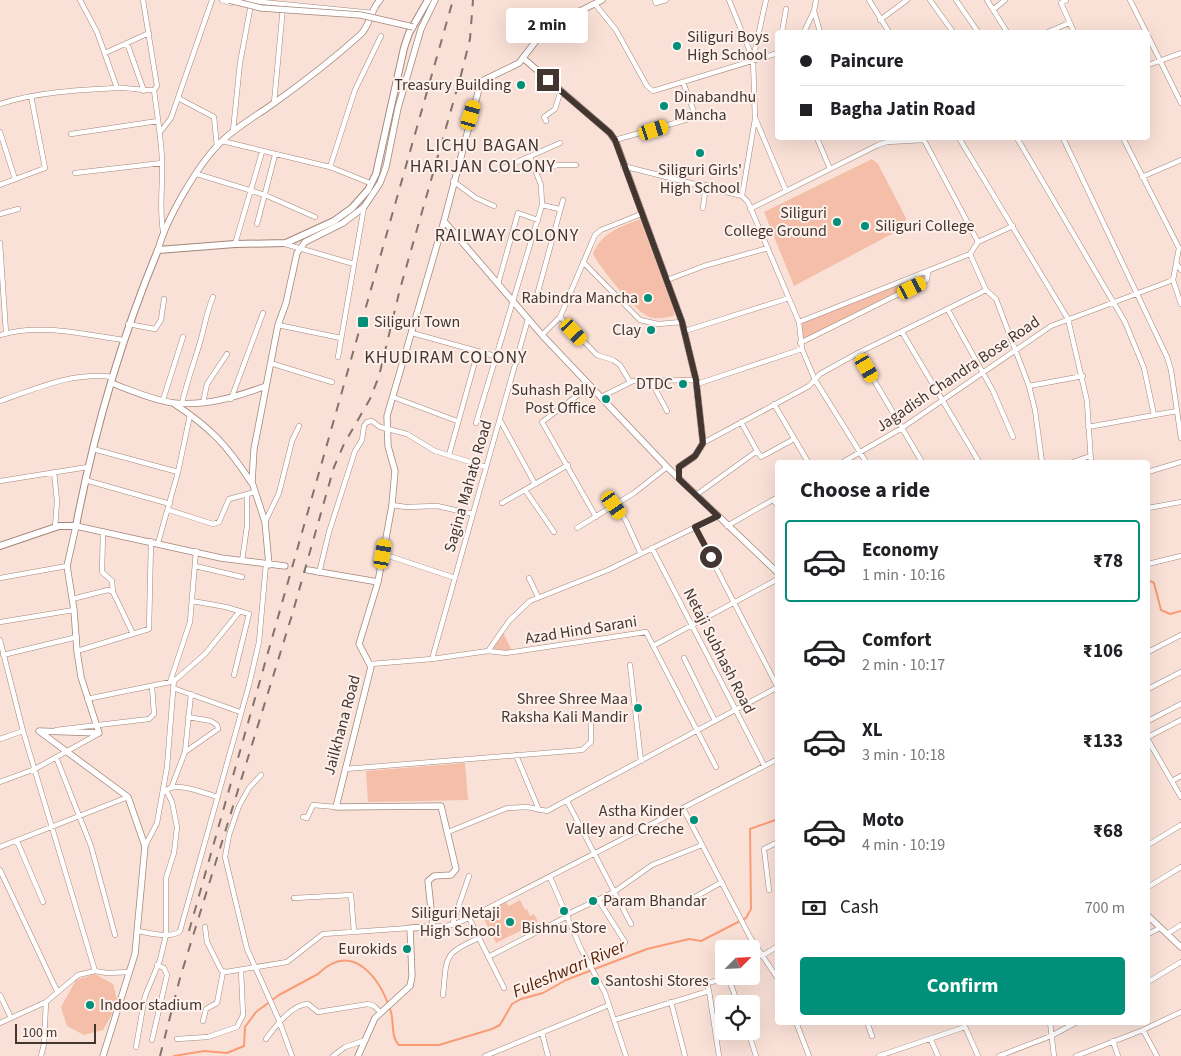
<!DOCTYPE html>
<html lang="en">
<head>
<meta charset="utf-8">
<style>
  :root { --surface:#fff; --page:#f2f2f2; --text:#202124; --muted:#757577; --line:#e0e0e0; --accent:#008f78 }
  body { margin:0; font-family:"Source Sans 3",sans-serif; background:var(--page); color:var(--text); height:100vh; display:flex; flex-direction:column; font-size:19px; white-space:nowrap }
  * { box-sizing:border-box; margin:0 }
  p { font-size:16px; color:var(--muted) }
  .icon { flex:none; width:28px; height:28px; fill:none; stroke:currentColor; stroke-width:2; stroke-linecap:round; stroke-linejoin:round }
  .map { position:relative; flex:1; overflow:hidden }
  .panel { position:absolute; left:775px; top:460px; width:375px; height:565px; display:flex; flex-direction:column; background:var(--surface); border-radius:5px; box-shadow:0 5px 20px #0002 }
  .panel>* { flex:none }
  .guide { position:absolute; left:775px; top:30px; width:375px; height:110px; border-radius:5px; box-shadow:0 5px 20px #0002; display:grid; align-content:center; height:110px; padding:0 25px; background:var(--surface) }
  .needle { width:32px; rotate:66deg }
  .buttons { position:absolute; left:715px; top:940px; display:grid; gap:10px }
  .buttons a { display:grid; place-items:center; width:45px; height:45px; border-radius:5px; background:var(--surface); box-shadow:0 5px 20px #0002; font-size:25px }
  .scale { position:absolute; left:15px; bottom:12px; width:81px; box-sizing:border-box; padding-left:5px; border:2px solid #433631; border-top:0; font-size:14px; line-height:18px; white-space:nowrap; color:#433631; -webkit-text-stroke:4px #fef1ec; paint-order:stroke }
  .end { position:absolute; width:22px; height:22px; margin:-11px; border:6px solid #433631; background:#fff; box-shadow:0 0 0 2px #fff }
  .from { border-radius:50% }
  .bubble { position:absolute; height:35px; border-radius:5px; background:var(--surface); box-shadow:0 5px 20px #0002; font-size:16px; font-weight:700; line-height:35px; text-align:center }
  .car { position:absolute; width:15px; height:30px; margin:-15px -8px; border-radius:6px; box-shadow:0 0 4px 1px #0007; background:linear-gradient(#f5c518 24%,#345 0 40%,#f5c518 0 76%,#345 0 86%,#f5c518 0) }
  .guide b { display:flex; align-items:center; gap:18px; height:48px; font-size:19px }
  .guide b+b { border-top:1px solid var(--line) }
  .guide i { width:12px; height:12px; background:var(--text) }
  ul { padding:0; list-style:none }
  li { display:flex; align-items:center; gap:15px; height:82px; margin:0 10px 8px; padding:0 15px; border:2px solid transparent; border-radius:5px }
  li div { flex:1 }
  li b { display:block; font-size:19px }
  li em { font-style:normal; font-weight:700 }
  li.active { border-color:var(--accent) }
  li>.icon { width:45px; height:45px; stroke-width:1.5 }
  h2 { padding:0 25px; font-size:22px; line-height:60px }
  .pay { display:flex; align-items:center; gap:12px; height:55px; padding:0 25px; font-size:19px }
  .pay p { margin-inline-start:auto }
  .primary-button { display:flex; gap:10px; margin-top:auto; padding:10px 25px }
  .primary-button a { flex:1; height:58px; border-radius:5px; background:var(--accent); color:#fff; font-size:20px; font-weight:700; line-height:58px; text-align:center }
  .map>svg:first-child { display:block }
</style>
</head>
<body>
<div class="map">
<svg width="1181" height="1056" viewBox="0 0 1181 1056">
  <rect width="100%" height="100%" fill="#fae1d7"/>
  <!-- green -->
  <path fill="#f4bea9" d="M 872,159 L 878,164 L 906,218 L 905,227 L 794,286 L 764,212 Z
    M 640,219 L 674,311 L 674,316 C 666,318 654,320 647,316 C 634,309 600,268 593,254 C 601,233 620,227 640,219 Z
    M 927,274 L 927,276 L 801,342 L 800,324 Z
    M 503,632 L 512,651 L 493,649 Z
    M 465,763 L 468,800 L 368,802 L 366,771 Z
    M 520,900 L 525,910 L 527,909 L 530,916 L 534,914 L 538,922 L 496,943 L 484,919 L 495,914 L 492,909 L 506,902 L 509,906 Z
    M 95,974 L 113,984 L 118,1003 L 103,1030 L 84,1035 L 67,1026 L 61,1007 L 76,980 Z"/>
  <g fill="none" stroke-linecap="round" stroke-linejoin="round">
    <!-- stream -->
    <path stroke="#f99c76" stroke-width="2" d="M 1148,580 L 1154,583 L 1161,610 L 1170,614 L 1181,611
      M 174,1056 L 204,1051 L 227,1053 L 244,1046 L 245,1027 L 256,1012 L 279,995 L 318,974 C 353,940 380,978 391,1012 C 394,1023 391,1038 399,1045 L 439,1045 L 492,1029 L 500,1025 L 512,1004 L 521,999 L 543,993 L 566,980 L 647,949 L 689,939 L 701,941 L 746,918 L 751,909 L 750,829 L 778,819"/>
    <!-- minor casing -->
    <g stroke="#a3867b" stroke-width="5.5">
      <path id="minor" d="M 80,0 L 97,32 L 117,88
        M 143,0 L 157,86 L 154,90
        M 222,0 L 231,3
        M 242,0 L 373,13
        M 655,0 L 656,3 L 666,0
        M 729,0 L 753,59
        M 816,0 L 814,11 L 820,32
        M 869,0 L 889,32
        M 930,0 L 953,32
        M 956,0 L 978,32
        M 987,0 L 1007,32
        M 1066,0 L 1061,3 L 1074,32
        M 1130,0 L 1146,32
        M 595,4 L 616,30 L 647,86 L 653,91 L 778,53
        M 994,9 L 1005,0
        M 880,20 L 907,0
        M 782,32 L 786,9
        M 804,32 L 814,11
        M 1048,32 L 1069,23
        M 1148,36 L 1181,103
        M 127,43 L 144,91
        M 105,53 L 149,33
        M 1148,65 L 1181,53
        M 154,90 C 157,114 161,136 162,160 C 163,184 159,207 163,231
        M 178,98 L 214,117 L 217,147
        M 274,103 L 283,7
        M 0,104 C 36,92 78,90 115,88 C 128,87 141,91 154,90
        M 756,120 L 786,191
        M 546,121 L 544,117 L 555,109 L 561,90
        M 161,131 L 171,118 L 212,0
        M 233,131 L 240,63 L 251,4
        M 0,132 L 15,179
        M 71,134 L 158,121
        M 817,138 L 830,169
        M 959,138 L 1068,319 L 1087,401 L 1091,462
        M 1017,138 L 1125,322 L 1144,368 L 1154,415
        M 1063,138 L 1167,357 L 1171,370 L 1181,438
        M 1123,138 L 1179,248 L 1173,280 L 1181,304
        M 615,140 L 696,117 L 683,82
        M 222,141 L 330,167 L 370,183
        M 623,166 L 742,196
        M 330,167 L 355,90 L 381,36
        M 499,170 L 560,143
        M 536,172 L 557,165 L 576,165
        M 75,173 L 162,163
        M 197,174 L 265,195 L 315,217
        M 1142,177 L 1181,160
        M 453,181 L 476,198 L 494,206
        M 0,185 L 45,168 L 31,96
        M 742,196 L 748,202 L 799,322 L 802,349 L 815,380 L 866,462
        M 742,196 L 755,119 L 753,59 L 766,0
        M 542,205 L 559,209
        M 703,208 L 706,185
        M 750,209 L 878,145 L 887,142 L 924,140 L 978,242
        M 0,214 L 18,209
        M 257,224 L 275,155
        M 0,243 L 6,333
        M 235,244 L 262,152
        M 285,244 L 354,264
        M 583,262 L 640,320 L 658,324 L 682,322
        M 1176,263 L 1181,270
        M 667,280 L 704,266 L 768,248
        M 498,284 L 518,213 L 538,220
        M 986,290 L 996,299 L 1029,386 L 1035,410 L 1042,462
        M 536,299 L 563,200
        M 948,310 L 993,391 L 1013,437
        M 560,317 L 597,355 L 613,360 L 620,365 L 630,382
        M 799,322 L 970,254 L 978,242 L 1013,226
        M 128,324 L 155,329 L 161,320 L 164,299
        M 278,325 L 341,338
        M 685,331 L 789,298
        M 902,332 L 979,462
        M 412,333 L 517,362
        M 0,335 C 40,323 82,334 123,340
        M 542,335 L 560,317 L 595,235 L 601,230 L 641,214
        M 800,343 L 927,280 L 928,272
        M 858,353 L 922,462
        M 338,357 L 364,207
        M 270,363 L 332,382
        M 651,381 L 667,411
        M 697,384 L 802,349
        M 590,386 L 542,422 L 596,517
        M 1029,386 L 1083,376
        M 393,397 L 457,421
        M 601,397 L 633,381 L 696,380
        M 231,399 L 263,313
        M 163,400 L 183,337
        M 0,401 C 39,388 70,372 113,377
        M 182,403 C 187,381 195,360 201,339 C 205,324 207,311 213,297
        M 203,403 L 207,384 L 227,354
        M 774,404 L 808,462
        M 500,420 L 535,484
        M 741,422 L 757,451
        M 476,423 L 542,205 L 541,185 L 530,157
        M 1088,427 L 1177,411
        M 703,443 L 809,386 L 820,374 L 858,353 L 986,290 L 970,254
        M 93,449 L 178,472
        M 449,455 L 478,351
        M 843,462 L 902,428 L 1051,326 L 1173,280
        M 1073,462 L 1090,456
        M 54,472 L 57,501 L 55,528
        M 1148,472 L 1181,462
        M 85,480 L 170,504
        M 0,481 L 88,467
        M 525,490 L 554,532
        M 696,495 L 757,451 L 761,457 L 794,439
        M 773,500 L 778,506
        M 502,503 L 568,465
        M 392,505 L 406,507 L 437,506 L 473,514
        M 615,505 L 626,521 L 641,554
        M 1148,508 L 1181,502
        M 169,510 L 213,524 L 219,522 L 229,499 L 255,492
        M 265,522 L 279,493 L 292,441 L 299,426
        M 727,526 L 778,497
        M 695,527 L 778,688
        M 577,528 L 634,493 L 667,467
        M 103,531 L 102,572 L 112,581 L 113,592
        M 158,543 L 178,472 L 190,415
        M 652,548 L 764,765
        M 383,554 L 455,578
        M 242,561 L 247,526 L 247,494
        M 1148,564 L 1181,556
        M 195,566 L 242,577
        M 319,573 L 329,532 L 355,451 L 362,440 L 364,426 L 367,422 L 372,421 L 380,427 L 407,434 L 435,451 L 486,467
        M 0,578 L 67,566
        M 529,578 L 538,597
        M 72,599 L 108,590 L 113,592 L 133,634
        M 192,601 L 226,607 L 249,614 L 234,675
        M 0,622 L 74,610
        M 0,640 L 23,731 L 95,971
        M 653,646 L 778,579
        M 77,651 L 149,629 L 151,541
        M 488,651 L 506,653 L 646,632 L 716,767
        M 1148,652 L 1181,635
        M 3,655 L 77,637
        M 684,658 L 715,721
        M 432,659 L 528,319
        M 371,664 L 432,659 L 488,651 L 509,621 L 530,601 L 608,570 L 718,516
        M 630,665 L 641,761
        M 174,681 L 205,654 L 240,611
        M 173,688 L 240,712
        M 1148,689 L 1181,672
        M 87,699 L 170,682 L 190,622 L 196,551
        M 1148,721 L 1181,704
        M 56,730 L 149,719 L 154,714 L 152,686
        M 1148,737 L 1181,720
        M 0,739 L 23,731
        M 1148,740 L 1181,797
        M 185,752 L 218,729 L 217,725 L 211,721 L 188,717
        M 516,755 L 539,810
        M 56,757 L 91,846 L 115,935
        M 345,769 L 582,750 L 591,742 L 591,723
        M 261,775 L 249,788 L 239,806 L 229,835 L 225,857 L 247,949 L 278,1018 L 292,1056
        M 1172,781 L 1181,776
        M 0,782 L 35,769 L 98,734
        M 172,786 L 185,752 L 191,694
        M 164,792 C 175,780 203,793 218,797
        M 567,801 L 631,924
        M 683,808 L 750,937 L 778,979
        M 303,817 L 307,818 L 313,805 L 336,807
        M 448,832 L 507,808 L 527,807 L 547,811 L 778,687
        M 17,841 L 43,902
        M 1148,845 L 1181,825
        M 145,846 L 157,823 L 167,767 L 174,679
        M 0,847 L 128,797
        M 0,870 L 57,991
        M 550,877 L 581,949 L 605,993 L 626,1056
        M 1148,887 L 1181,867
        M 769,890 L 764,849 L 778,842
        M 294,898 L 351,895 L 354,932
        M 599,901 L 625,942
        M 672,906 L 688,901 L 722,882
        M 568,914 L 614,892 L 652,865 L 702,845
        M 469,918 L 504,988
        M 452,925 L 469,876
        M 205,927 L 207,942 L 221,970 L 226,972 L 287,962 L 323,934 L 410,928
        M 433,927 L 452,925 L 469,918 L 778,759
        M 138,931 C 150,933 171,939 180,931 L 249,685 L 259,642 L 266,564
        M 1148,934 L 1160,928
        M 1167,934 L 1181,925
        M 762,956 L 778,946
        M 488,957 L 568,916
        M 1148,982 L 1181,962
        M 709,991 L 719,1056
        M 0,995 L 11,1018
        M 443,995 C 447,957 442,954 479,938
        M 671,1002 L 685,1056
        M 614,1020 L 709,991 L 707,983 L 724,979 L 730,982 L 738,1004
        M 203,1021 L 206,1009 L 217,1003 L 223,972
        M 796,1022 L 809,1056
        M 867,1022 L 872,1036
        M 963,1022 L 978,1056
        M 1050,1022 L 1054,1056
        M 0,1023 L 46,1002 L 78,975 L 95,971 L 107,973 L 130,972
        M 1143,1030 L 1181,1012
        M 748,1031 L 756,1056
        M 542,1033 L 548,1056
        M 177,1039 L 208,1037 L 237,1027 L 243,1015 L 241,970
        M 266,1039 C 275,1027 292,1004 308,1004 L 318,1012 L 368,1004 L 374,1006 L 380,1012
        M 152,1040 L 167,975 L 164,968 L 157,965
        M 931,1040 L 938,1056
        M 1113,1041 L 1118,1056
        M 136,1047 L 145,996 L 160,960 L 166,935 L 166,878 L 174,853 L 177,827 L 172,802 L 166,790
        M 41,1056 L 44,1044 L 46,1002
        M 333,1056 L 345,1047 L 363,1041
        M 485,1056 L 609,1005
        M 879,1056 L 965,1027
        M 999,1056 L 1051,1036 L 1077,1022
        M 1076,1056 L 1143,1030 L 1157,1056"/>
    </g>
    <!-- tertiary casing -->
    <g stroke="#a3867b" stroke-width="7">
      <path id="tertiary" d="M 523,58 L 610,133 L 616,142 L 682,322 L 696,380 L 703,443 L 695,456 L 679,467
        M 444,221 L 542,335 L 667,467 L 778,573
        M 158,250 C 166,219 199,162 223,140 C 237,127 254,117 270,106 C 301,84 331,61 360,35 C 371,25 370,10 380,0
        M 111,383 C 131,390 154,401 174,403 C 207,406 236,397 266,386
        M 173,403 C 211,428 226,444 251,482
        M 269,565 L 265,522 L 252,482 L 254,449 L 278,325 L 286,303 L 297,253 L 305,242 L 343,223 L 364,207 L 380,183 L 386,167 L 398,108 L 421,29 L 435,0
        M 308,570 L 378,582
        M 1148,916 L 1181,947
        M 103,1056 L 135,954 L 145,846 L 128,797 L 39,731 L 99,733 L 81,677 L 77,651 L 74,610 L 67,566 L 76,526 L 221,558 L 285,566
        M 358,1056 L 375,1018 L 410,986 L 412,976 L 410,928 L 433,927 L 428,881 L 434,876 L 451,875 L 456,869 L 441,806 L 336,807 L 371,667 L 359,644 L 378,582 L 392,505 L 395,471 L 388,446 L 387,416 L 444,221 L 480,85 L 484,80 L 519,63 L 542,33 L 552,25 L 602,0"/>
    </g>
    <!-- secondary casing -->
    <g stroke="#a3867b" stroke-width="8">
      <path id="secondary" d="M 0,546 L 59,526 L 76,526 C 94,432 121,339 158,250 L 235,244 L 286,243 L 334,221 L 352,208 L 368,190 L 376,174 L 404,48 L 409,33 L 428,0"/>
    </g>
    <!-- minor -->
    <use href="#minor" stroke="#fff" stroke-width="4.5"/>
    <!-- tertiary -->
    <use href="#tertiary" stroke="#fff" stroke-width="5.5"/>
    <!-- secondary -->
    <use href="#secondary" stroke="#fff" stroke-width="6"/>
    <!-- rail -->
    <path stroke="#84726c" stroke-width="2" stroke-dasharray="9 9" stroke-linecap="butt" d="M 189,931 L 453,0
      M 160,1056 L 180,978 L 292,615 L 334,467 L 344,444 L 370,399 L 379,376 L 400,289 L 461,75 L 470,39 L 473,0"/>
    <!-- tertiary-bridge casing -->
    <g stroke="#a3867b" stroke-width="7" stroke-linecap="butt">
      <path id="tertiary-bridge" d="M 229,0 L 261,8 L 361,15 L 413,27"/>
    </g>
    <!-- tertiary-bridge -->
    <use href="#tertiary-bridge" stroke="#fff" stroke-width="5.5"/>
  </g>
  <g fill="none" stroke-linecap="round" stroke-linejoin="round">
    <!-- route -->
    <path stroke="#433631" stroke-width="6" d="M 548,80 L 610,133 L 615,140 L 682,322 L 696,380 L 703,443 L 695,456 L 679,467 L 679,479 L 718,516 L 695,527 L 711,557"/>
  </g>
  <!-- markers -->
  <g fill="#008f78" stroke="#fef1ec" stroke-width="2">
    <circle cx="677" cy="46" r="5"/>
    <circle cx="521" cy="85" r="5"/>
    <circle cx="664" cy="106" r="5"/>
    <circle cx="700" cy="153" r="5"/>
    <circle cx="837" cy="222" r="5"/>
    <circle cx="865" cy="226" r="5"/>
    <circle cx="648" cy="298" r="5"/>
    <rect x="357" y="316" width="12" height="12" rx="2.5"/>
    <circle cx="651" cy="330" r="5"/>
    <circle cx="683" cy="384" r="5"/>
    <circle cx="606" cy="399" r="5"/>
    <circle cx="638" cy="708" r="5"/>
    <circle cx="694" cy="820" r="5"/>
    <circle cx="593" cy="901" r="5"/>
    <circle cx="564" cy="911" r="5"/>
    <circle cx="510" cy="922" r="5"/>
    <circle cx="407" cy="949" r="5"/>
    <circle cx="595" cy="981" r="5"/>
    <circle cx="90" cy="1005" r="5"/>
  </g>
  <g text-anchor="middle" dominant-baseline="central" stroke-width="4" stroke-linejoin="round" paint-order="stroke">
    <!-- poi labels -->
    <g font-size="16" fill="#433631" stroke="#fef1ec" text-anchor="end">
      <text x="687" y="37" text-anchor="start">Siliguri Boys<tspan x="687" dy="18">High School</tspan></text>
      <text x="511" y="85">Treasury Building</text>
      <text x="674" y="97" text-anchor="start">Dinabandhu<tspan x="674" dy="18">Mancha</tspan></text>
      <text x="700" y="170" text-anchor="middle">Siliguri Girls'<tspan x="700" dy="18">High School</tspan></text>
      <text x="827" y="213">Siliguri<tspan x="827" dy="18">College Ground</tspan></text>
      <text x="875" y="226" text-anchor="start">Siliguri College</text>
      <text x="638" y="298">Rabindra Mancha</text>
      <text x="374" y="322" text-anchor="start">Siliguri Town</text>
      <text x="641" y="330">Clay</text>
      <text x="673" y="384">DTDC</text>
      <text x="596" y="390">Suhash Pally<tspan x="596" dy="18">Post Office</tspan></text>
      <text x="628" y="699">Shree Shree Maa<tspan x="628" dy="18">Raksha Kali Mandir</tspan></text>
      <text x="684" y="811">Astha Kinder<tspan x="684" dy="18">Valley and Creche</tspan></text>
      <text x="603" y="901" text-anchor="start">Param Bhandar</text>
      <text x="500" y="913">Siliguri Netaji<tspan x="500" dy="18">High School</tspan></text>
      <text x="564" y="928" text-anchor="middle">Bishnu Store</text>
      <text x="397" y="949">Eurokids</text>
      <text x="605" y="981" text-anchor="start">Santoshi Stores</text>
      <text x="100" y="1005" text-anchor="start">Indoor stadium</text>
    </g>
    <!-- street labels -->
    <g font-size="16" fill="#433631" stroke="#fef1ec">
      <text transform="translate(958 374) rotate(-34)">Jagadish Chandra Bose Road</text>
      <text transform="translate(468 486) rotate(-74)">Sagina Mahato Road</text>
      <text transform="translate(581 630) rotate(-9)">Azad Hind Sarani</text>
      <text transform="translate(719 651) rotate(63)">Netaji Subhash Road</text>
      <text transform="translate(342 725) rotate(-75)">Jailkhana Road</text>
    </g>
    <!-- neighbourhood labels -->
    <g font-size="18" letter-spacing="1" fill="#433631" stroke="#fef1ec">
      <text x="483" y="145">LICHU BAGAN<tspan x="483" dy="21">HARIJAN COLONY</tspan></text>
      <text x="507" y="235">RAILWAY COLONY</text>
      <text x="446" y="357">KHUDIRAM COLONY</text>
    </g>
    <!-- water labels -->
    <g font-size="18" font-style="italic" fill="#581f03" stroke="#fef1ec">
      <text transform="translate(569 969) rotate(-23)">Fuleshwari River</text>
    </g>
  </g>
</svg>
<div class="buttons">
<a><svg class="needle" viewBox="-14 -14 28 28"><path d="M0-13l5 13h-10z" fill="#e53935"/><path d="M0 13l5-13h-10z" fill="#757577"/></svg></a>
<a><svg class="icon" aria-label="locate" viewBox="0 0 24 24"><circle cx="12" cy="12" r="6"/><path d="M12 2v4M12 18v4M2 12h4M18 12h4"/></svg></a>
</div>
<div class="scale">100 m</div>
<i class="end from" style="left:711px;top:557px"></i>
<i class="end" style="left:548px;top:80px"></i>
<div class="bubble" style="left:506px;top:8px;width:82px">2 min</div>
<i class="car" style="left:471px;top:115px;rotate:16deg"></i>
<i class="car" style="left:654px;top:130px;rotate:72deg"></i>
<i class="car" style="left:912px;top:288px;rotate:63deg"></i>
<i class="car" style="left:574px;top:332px;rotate:137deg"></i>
<i class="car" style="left:867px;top:368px;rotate:150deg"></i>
<i class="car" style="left:614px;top:505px;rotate:145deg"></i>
<i class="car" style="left:383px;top:554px;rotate:10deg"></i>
<div class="guide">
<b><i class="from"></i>Paincure</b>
<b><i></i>Bagha Jatin Road</b>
</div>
<section class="panel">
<h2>Choose a ride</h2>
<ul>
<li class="active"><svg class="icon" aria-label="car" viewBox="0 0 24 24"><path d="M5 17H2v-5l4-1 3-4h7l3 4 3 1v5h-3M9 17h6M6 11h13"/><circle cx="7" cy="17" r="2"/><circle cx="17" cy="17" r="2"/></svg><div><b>Economy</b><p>1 min · 10:16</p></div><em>₹78</em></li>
<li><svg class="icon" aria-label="car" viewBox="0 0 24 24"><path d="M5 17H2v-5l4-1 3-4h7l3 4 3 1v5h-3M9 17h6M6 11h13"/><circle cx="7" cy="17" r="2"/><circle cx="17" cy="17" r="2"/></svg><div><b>Comfort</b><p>2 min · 10:17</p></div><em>₹106</em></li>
<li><svg class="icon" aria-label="car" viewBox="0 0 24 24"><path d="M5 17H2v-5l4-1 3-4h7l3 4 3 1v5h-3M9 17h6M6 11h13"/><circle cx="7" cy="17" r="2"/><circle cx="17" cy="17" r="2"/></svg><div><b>XL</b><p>3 min · 10:18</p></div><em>₹133</em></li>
<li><svg class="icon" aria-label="car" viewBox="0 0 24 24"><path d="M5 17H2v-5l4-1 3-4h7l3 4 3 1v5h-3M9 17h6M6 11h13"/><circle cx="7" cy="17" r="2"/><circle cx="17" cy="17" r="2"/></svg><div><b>Moto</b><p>4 min · 10:19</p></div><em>₹68</em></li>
</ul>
<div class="pay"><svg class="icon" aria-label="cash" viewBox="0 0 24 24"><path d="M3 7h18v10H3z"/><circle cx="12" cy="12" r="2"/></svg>Cash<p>700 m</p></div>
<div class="primary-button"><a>Confirm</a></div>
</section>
</div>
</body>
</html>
